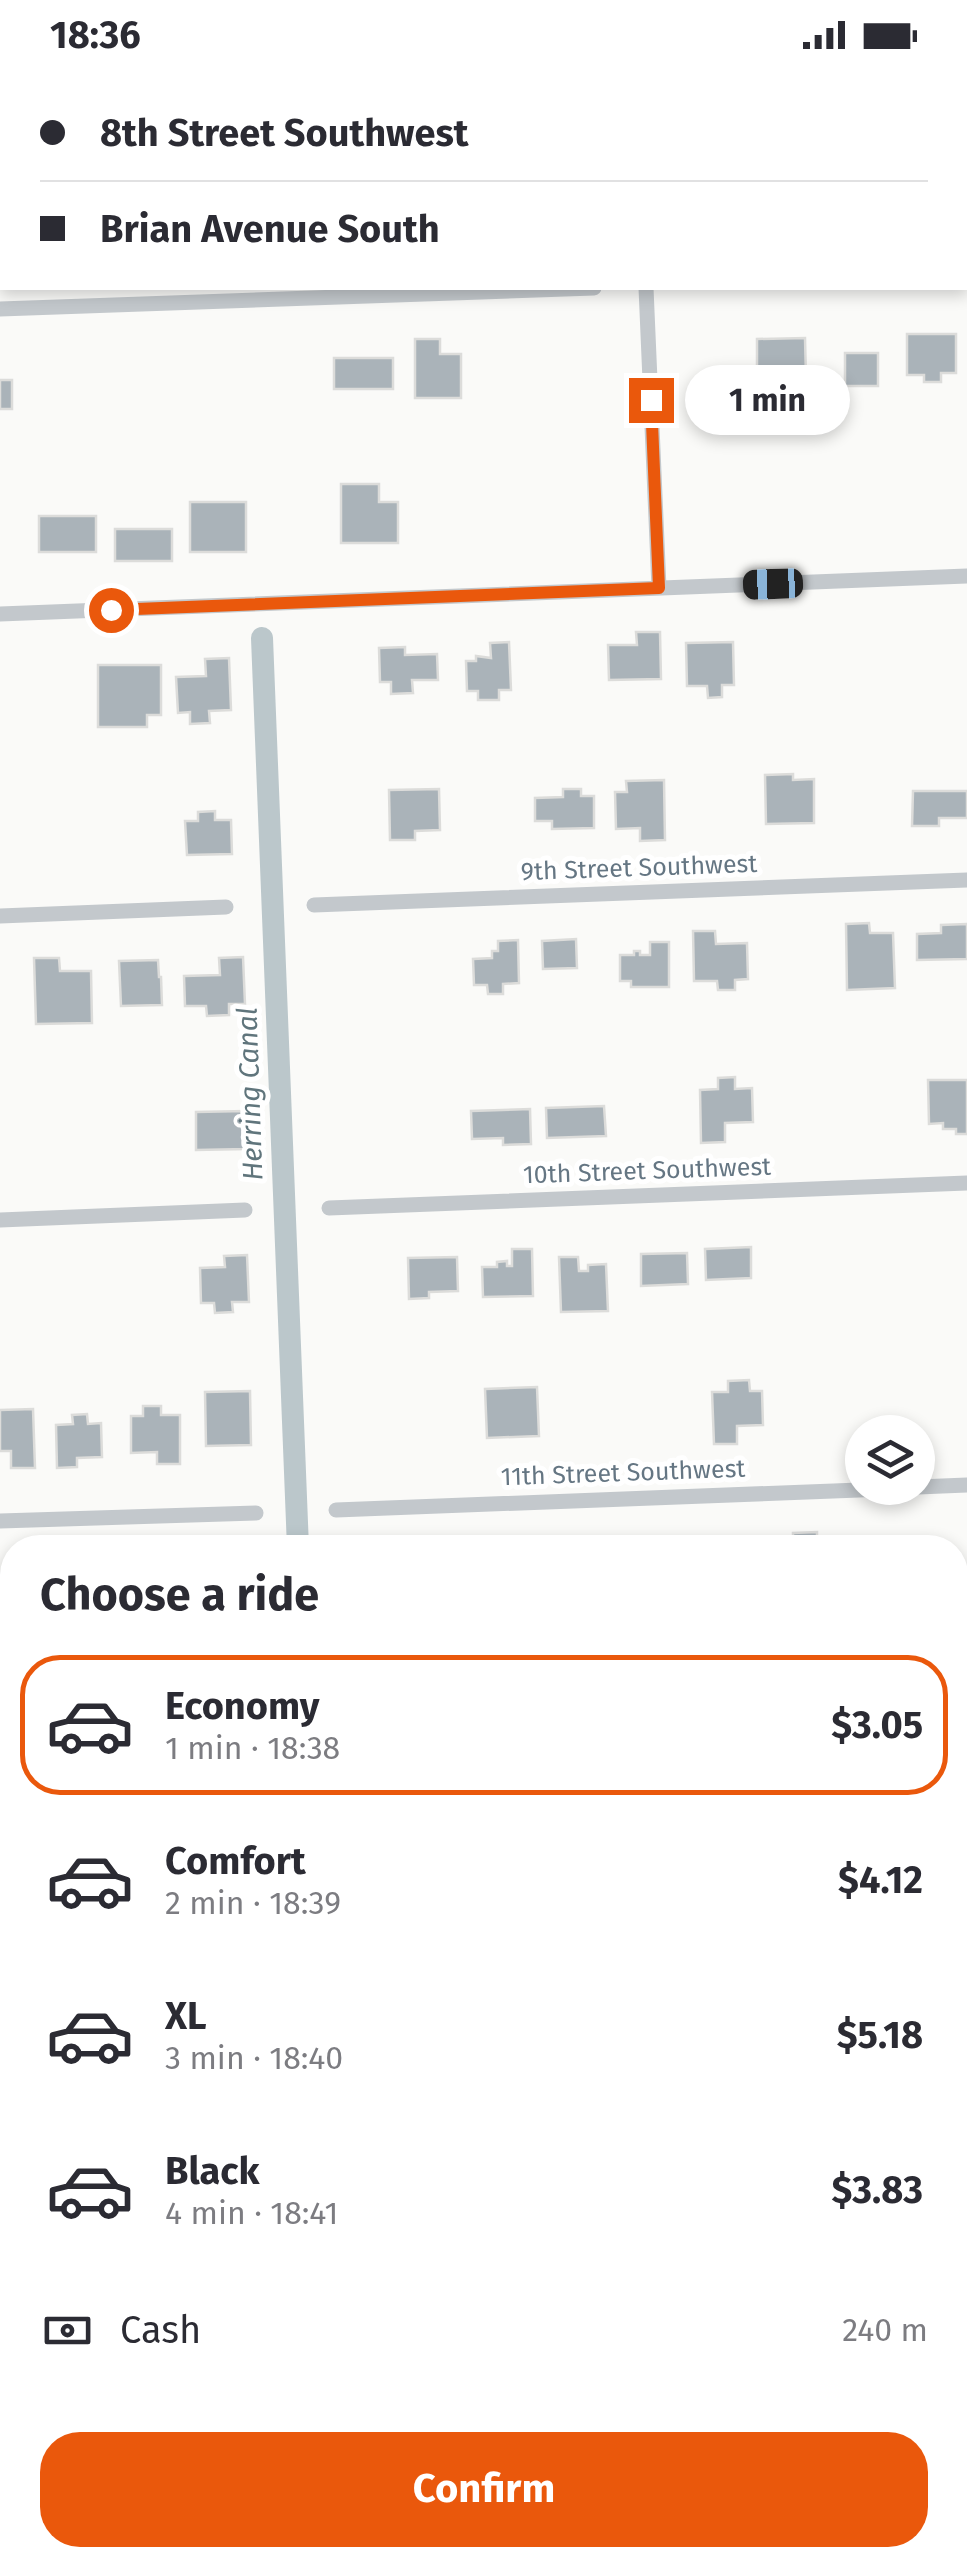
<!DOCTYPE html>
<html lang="en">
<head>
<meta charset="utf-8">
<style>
  :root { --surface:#fff; --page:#f2f2f3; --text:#2b2b33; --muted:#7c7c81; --line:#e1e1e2; --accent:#ea580c }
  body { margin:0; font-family:"Fira Sans",sans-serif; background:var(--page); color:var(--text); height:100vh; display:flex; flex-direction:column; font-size:38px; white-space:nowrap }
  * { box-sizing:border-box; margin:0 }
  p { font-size:32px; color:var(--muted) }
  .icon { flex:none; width:55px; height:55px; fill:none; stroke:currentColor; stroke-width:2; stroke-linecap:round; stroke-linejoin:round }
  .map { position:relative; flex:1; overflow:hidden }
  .side { position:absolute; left:0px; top:1465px; width:968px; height:1032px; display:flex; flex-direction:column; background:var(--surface); border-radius:40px 40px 0 0; box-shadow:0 5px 15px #0003 }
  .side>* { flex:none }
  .guide { position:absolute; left:0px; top:0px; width:968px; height:220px; box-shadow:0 5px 15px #0003; display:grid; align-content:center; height:220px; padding:0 40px; background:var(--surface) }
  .controls { position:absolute; left:845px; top:1345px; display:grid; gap:20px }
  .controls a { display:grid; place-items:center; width:90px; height:90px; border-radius:50%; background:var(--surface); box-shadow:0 5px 15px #0003; font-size:50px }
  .end { position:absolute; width:45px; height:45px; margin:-22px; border:12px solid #ea580c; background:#fff; box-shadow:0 0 0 5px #fff }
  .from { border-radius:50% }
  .bubble { position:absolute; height:70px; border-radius:35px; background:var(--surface); box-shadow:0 5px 15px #0003; font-size:32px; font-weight:700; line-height:70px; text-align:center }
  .car { position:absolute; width:30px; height:60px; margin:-30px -15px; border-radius:12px; box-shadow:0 0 8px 2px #0007; background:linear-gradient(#222 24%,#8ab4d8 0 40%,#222 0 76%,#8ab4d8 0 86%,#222 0) }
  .guide b { display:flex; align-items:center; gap:35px; height:95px; font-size:38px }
  .guide b+b { border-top:2px solid var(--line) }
  .guide i { width:25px; height:25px; background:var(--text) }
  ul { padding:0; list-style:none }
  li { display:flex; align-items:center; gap:30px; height:140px; margin:0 20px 15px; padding:0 20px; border:5px solid transparent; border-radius:40px }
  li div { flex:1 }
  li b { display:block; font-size:38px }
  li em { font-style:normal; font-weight:700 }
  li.active { border-color:var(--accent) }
  li>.icon { width:90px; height:90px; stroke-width:1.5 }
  h2 { padding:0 40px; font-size:45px; line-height:120px }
  .pay { display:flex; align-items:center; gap:25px; height:110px; padding:0 40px; font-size:38px }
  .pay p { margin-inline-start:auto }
  .primary-button { display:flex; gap:20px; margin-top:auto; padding:20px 40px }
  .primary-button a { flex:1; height:115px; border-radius:40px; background:var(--accent); color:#fff; font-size:40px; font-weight:700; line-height:115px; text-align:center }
  .status { display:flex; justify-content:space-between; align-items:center; height:70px; padding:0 50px; background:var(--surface); direction:ltr }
  .status svg { height:28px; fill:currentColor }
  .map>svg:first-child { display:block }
</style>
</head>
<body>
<div class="status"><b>18:36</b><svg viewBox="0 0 49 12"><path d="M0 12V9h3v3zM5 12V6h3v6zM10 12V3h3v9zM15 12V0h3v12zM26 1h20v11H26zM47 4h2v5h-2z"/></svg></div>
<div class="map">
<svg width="967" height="2496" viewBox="0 0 967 2496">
  <rect width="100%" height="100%" fill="#fafaf8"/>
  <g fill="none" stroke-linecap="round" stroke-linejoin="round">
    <!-- canal -->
    <path stroke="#bbc7cb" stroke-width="22" d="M 262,568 L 298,1478
      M 338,2485 L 338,2496"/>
  </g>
  <!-- building -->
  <path fill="#aab3b9" stroke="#dcdcda" stroke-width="2.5" d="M 907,264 L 956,264 L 956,303 L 941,303 L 941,312 L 924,312 L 924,305 L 907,305 Z
    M 805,268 L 806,308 L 791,308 L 791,317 L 772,317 L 772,309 L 757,310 L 757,269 Z
    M 415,269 L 440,269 L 440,284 L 461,284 L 461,328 L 415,328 Z
    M 845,283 L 878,283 L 878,316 L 845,316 Z
    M 334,288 L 393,288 L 393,319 L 334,319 Z
    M 0,310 L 12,310 L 12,339 L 0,339 Z
    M 341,414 L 379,414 L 379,432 L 398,432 L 398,473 L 341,473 Z
    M 190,432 L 246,432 L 246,482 L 190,482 Z
    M 39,446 L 96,446 L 96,482 L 39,482 Z
    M 115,459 L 172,459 L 172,491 L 115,491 Z
    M 636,562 L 660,562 L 661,609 L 609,610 L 608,575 L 637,575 Z
    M 509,572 L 511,620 L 499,620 L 499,630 L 478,630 L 478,621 L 467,621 L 466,591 L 476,591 L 476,586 L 491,588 L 490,573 Z
    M 733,572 L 734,615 L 722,615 L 722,627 L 708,628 L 707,616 L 687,616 L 686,573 Z
    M 405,577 L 405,585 L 437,584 L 438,610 L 412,610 L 413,623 L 391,624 L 391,612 L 380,612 L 379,578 Z
    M 229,588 L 231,640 L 209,641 L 210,653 L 190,654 L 190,642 L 178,643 L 176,607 L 206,606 L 205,589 Z
    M 98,595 L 161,595 L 161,645 L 147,645 L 147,657 L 98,657 Z
    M 793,704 L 793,710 L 814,709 L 814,753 L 766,754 L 765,705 Z
    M 664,710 L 665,770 L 640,771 L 640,758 L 616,759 L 615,722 L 627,722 L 626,711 Z
    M 439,719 L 440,760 L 415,761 L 415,770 L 390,770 L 389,720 Z
    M 563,719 L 581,719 L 581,726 L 594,726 L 594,758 L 552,759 L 552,751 L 535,751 L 535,728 L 563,727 Z
    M 913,721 L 967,721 L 967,748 L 939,748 L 939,756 L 912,756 Z
    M 215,741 L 215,750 L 231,750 L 232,784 L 187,785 L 185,751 L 198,751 L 198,742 Z
    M 869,853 L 870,863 L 893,863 L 895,918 L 847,920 L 846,854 Z
    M 967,854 L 967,889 L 917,890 L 917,864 L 941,863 L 941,855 Z
    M 693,861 L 715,861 L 716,874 L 747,873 L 748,909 L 735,910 L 735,920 L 718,920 L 717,911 L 694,911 Z
    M 576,869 L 577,898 L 543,899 L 542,871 Z
    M 518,870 L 519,913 L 503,914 L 503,924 L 488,924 L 487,915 L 474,915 L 473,889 L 492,888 L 492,881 L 498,881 L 498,871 Z
    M 650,872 L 669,872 L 669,917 L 631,917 L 631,911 L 620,911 L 620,885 L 634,885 L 634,881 L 640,881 L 640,885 L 650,885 Z
    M 243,887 L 245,934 L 229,934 L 229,945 L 207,946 L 206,936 L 185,936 L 184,906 L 220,905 L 219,888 Z
    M 34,888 L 59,888 L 60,901 L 91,901 L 92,953 L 36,954 Z
    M 158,890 L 159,907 L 161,907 L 162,935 L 121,936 L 119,891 Z
    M 735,1007 L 735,1019 L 752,1018 L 753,1052 L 725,1053 L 725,1072 L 701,1073 L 700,1020 L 718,1019 L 718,1008 Z
    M 928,1010 L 967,1010 L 967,1064 L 956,1064 L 956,1059 L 943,1059 L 943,1053 L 929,1054 Z
    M 604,1036 L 606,1066 L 547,1068 L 546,1038 Z
    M 530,1039 L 531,1074 L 503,1075 L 503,1068 L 472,1069 L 471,1041 Z
    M 245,1041 L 246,1079 L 196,1080 L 196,1042 Z
    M 751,1177 L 751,1208 L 706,1210 L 705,1179 Z
    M 512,1179 L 532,1179 L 533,1226 L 483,1227 L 482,1197 L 497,1197 L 497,1192 L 507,1191 L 507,1196 L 512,1196 Z
    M 687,1183 L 688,1214 L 641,1216 L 641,1184 Z
    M 247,1185 L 249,1232 L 232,1232 L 233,1242 L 215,1243 L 214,1233 L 201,1233 L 200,1198 L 225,1197 L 224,1186 Z
    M 457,1187 L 458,1221 L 429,1222 L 429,1228 L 409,1229 L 408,1188 Z
    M 559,1187 L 578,1187 L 579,1201 L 588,1201 L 588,1195 L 606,1194 L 608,1241 L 561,1242 Z
    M 749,1310 L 750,1321 L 762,1321 L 763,1355 L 737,1356 L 737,1374 L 714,1374 L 712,1322 L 728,1322 L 728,1311 Z
    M 537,1317 L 539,1366 L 487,1368 L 485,1319 Z
    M 250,1321 L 251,1375 L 206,1376 L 205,1322 Z
    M 143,1336 L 161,1336 L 161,1345 L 180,1345 L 180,1394 L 157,1394 L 157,1382 L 131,1383 L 131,1346 L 143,1346 Z
    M 33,1339 L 35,1398 L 11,1398 L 11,1381 L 0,1381 L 0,1340 Z
    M 87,1344 L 88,1354 L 101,1353 L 102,1387 L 77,1388 L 77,1397 L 57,1398 L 56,1355 L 73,1354 L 72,1345 Z
    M 817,1462 L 817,1472 L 841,1472 L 841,1478 L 793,1478 L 793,1463 Z
    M 0,1507 L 12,1507 L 12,1547 L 0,1547 Z
    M 12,1822 L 12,1853 L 0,1853 L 0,1823 Z
    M 0,1946 L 12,1946 L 12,1988 L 0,1989 Z"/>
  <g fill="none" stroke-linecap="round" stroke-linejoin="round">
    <!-- minor -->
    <path stroke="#c3c8cc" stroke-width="15" d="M 640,0 L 640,2
      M 965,204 L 967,204
      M 646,218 L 659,518
      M 0,239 L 594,218
      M 0,544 L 967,506
      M 314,835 L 967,810
      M 0,846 L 226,837
      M 329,1138 L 967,1113
      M 0,1150 L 245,1140
      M 918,1417 L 967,1415
      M 336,1440 L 911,1418
      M 0,1451 L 256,1443
      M 955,1721 L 967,1720
      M 0,1756 L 12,1756
      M 955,2025 L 967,2025
      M 0,2060 L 12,2059
      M 955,2327 L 967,2327
      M 0,2363 L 12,2362
      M 196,2485 L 197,2496
      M 529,2485 L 529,2496
      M 858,2485 L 859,2496"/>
  </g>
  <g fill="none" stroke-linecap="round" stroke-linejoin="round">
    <!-- route -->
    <path stroke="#ea580c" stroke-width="12" d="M 111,540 L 659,518 L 651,330"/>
  </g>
  <g text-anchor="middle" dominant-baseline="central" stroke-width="10" stroke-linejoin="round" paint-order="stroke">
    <!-- street labels -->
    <g font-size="25" fill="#657683" stroke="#fff">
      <text transform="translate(639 798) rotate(-2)">9th Street Southwest</text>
      <text transform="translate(647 1101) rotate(-2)">10th Street Southwest</text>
      <text transform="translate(623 1403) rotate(-2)">11th Street Southwest</text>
    </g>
    <!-- water labels -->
    <g font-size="28" font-style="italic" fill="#60757c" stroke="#fff">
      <text transform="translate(250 1024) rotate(-92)">Herring Canal</text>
    </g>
  </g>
</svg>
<div class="controls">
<a><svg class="icon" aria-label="layers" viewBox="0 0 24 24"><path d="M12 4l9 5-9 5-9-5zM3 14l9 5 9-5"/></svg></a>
</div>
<i class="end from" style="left:111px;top:540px"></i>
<i class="end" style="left:651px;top:330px"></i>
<div class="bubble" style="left:685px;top:295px;width:165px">1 min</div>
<i class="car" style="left:773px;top:514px;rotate:268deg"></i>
<div class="guide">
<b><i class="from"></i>8th Street Southwest</b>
<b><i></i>Brian Avenue South</b>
</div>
<section class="side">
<h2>Choose a ride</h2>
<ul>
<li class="active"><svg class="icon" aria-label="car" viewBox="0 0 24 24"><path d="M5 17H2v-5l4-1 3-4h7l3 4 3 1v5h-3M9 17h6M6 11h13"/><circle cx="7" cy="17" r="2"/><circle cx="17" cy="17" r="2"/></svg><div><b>Economy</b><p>1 min · 18:38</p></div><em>$3.05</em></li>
<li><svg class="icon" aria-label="car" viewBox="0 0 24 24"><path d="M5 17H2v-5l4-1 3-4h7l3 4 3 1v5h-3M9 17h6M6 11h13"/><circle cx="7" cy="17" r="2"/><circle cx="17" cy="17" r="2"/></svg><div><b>Comfort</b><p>2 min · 18:39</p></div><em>$4.12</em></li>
<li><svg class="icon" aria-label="car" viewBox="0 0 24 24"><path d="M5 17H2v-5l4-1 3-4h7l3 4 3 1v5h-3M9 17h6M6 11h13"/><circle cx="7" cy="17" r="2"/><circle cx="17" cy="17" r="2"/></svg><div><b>XL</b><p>3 min · 18:40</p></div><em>$5.18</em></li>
<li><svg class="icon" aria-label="car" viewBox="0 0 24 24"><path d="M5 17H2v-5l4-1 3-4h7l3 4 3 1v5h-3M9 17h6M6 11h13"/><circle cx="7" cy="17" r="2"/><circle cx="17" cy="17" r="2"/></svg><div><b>Black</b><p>4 min · 18:41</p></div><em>$3.83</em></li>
</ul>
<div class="pay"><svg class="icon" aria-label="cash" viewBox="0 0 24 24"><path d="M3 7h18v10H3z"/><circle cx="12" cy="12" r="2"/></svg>Cash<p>240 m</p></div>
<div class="primary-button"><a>Confirm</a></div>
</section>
</div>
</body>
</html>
